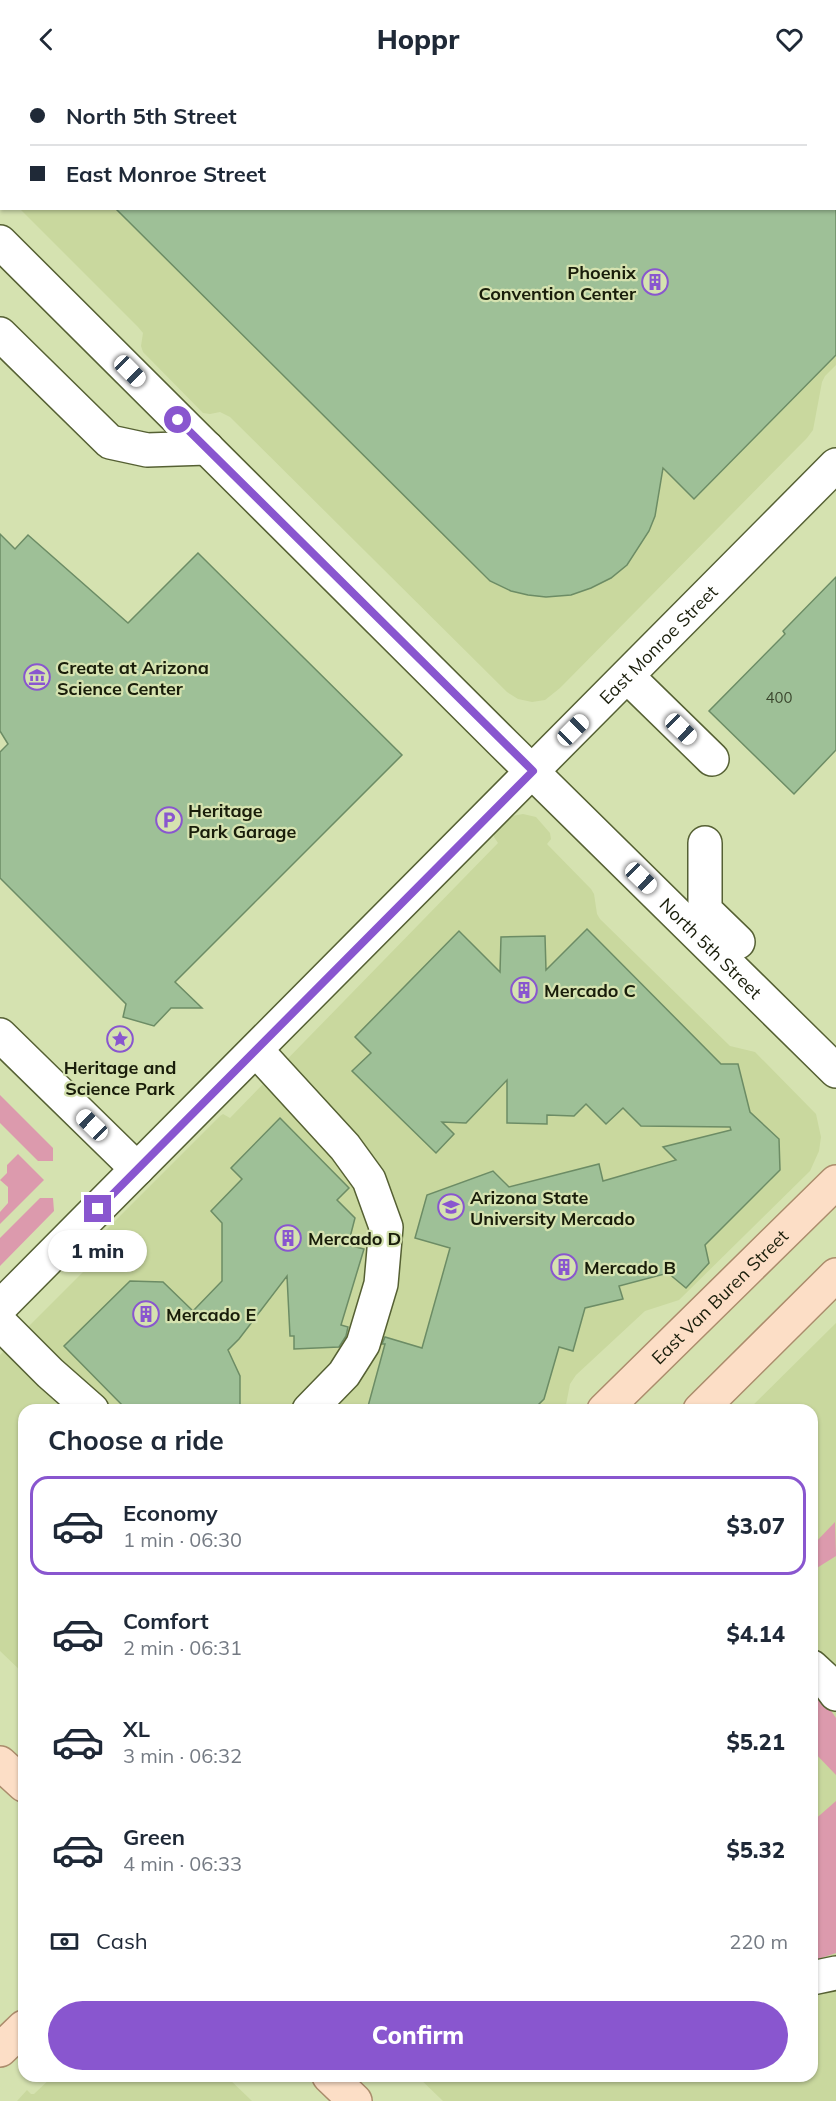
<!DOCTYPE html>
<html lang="en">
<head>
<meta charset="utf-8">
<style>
  :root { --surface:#fff; --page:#f6f6f7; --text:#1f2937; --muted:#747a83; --line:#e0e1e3; --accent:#8956cf }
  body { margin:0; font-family:Mulish,sans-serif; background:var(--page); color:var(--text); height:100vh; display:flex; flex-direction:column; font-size:22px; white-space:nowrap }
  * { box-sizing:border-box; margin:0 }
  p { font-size:20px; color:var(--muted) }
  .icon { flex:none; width:33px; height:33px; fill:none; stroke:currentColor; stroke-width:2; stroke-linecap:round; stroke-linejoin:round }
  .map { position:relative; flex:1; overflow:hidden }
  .drawer { position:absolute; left:18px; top:1326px; width:800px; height:678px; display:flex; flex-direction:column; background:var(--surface); border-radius:18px; box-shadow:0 2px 4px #0004 }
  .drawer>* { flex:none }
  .hud { position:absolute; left:0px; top:0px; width:837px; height:132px; box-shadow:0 2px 4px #0004; display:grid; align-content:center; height:132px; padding:0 30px; background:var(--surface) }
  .end { position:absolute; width:27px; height:27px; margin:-14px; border:8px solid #8956cf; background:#fff; box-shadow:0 0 0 3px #fff }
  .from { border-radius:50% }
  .bubble { position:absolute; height:42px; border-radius:21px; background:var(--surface); box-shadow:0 2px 4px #0004; font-size:20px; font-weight:800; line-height:42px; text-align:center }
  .car { position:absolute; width:18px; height:36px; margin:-18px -9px; border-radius:8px; box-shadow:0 0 4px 2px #0007; background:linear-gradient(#fff 24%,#345 0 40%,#fff 0 76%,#345 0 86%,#fff 0) }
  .hud b { display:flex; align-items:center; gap:21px; height:57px; font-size:22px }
  .hud b+b { border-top:2px solid var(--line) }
  .hud i { width:15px; height:15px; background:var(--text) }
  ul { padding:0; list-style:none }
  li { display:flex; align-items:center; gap:18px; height:99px; margin:0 12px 9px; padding:0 18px; border:3px solid transparent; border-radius:18px }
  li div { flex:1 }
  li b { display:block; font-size:22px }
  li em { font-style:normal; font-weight:800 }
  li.active { border-color:var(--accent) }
  li>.icon { width:54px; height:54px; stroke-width:1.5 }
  h2 { padding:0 30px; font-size:27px; line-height:72px }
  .pay { display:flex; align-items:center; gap:15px; height:66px; padding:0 30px; font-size:22px }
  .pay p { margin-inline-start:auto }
  .action { display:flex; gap:12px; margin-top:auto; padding:12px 30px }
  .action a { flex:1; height:69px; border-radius:36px; background:var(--accent); color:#fff; font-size:24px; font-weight:800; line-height:69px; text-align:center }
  header { display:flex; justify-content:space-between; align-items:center; height:78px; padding:0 30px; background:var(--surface); font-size:27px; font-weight:800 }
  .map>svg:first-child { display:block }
</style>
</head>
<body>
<header><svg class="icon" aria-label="back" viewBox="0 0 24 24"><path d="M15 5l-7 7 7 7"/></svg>Hoppr<svg class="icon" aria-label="heart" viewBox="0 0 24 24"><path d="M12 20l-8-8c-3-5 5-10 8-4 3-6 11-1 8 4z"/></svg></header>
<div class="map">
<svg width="836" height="2023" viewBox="0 0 836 2023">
  <rect width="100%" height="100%" fill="#d5e2b0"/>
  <!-- built -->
  <path fill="#c9d89e" d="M 0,0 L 836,0 L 836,287 L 825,298 L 822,304 L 813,352 L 807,360 L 560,610 L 545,622 L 532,624 L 518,621 L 507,614 L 230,339 L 220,334 L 210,336 L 203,335 L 143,274 L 141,268 L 143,255 L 138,249 L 20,131 L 836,130 L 836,2 L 2,2 L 1,112 Z
    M 523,736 L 536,739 L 550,755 L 551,761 L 547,766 L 591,811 L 594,816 L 597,836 L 600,841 L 730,968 L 755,974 L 816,1036 L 821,1059 L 819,1073 L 810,1093 L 679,1222 L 645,1233 L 576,1297 L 570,1306 L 565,1332 L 24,1332 L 24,1596 L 0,1573 L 0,1277 L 97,1180 L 91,1173 L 92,1166 L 220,1038 L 223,1036 L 230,1040 L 498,765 L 494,759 L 494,755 L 512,738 Z
    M 836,1245 L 836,2023 L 443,2023 L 417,1998 L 812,1998 L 812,1332 L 748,1332 Z
    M 53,1998 L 226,1998 L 252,2023 L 17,2023 L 27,2012 L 31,2016 L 34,2016 Z"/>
  <!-- green -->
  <path fill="#dc9aad" d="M 0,1017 L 53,1070 L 53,1083 L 38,1083 L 0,1045 Z
    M 18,1076 L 44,1102 L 0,1146 L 0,1134 L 8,1125 L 8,1109 L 0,1102 L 7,1095 L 7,1087 Z
    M 40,1120 L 53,1120 L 54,1133 L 0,1188 L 0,1160 Z
    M 835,1444 L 836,1478 L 812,1493 L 812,1468 Z
    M 812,1605 L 836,1640 L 836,1697 L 812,1672 Z
    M 836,1723 L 836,1875 L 812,1883 L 812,1744 Z"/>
  <!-- building -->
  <path fill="#9ec097" stroke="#6c8c65" stroke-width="1.5" d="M 115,130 L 836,130 L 836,277 L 694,421 L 663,390 L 655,438 L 649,453 L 627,487 L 611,500 L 591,510 L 571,517 L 546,519 L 528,517 L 511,513 L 490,503 Z
    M 0,456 L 15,471 L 28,457 L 128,545 L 198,475 L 402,677 L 175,904 L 202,930 L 171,930 L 154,948 L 123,939 L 126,926 L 0,800 L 0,674 L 8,666 L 0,653 Z
    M 836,499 L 836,672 L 794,716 L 709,633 L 785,556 L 783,553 Z
    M 587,851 L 721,986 L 738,986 L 750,1034 L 779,1061 L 780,1092 L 705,1167 L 709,1185 L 686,1210 L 668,1195 L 619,1208 L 623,1221 L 585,1230 L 573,1273 L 559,1269 L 544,1321 L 533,1332 L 367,1332 L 385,1266 L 382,1266 L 385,1259 L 422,1270 L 450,1170 L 415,1160 L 427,1117 L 493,1093 L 509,1109 L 599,1086 L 603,1103 L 676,1082 L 663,1069 L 731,1052 L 730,1049 L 641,1048 L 623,1030 L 606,1046 L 586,1026 L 574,1038 L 547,1037 L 547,1046 L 507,1045 L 507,1002 L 466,1045 L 442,1044 L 454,1056 L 436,1075 L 352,993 L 371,975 L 355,959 L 459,853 L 500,894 L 501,859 L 545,858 L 546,892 Z
    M 280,1040 L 349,1110 L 337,1122 L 355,1140 L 348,1167 L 364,1171 L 341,1247 L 348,1249 L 346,1258 L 339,1269 L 294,1271 L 294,1258 L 290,1258 L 287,1198 L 239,1261 L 228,1272 L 240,1298 L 240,1332 L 127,1332 L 64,1268 L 130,1203 L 163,1204 L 193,1233 L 222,1203 L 222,1145 L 211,1133 L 242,1101 L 231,1090 Z"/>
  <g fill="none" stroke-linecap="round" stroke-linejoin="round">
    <!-- minor casing -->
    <g stroke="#556033" stroke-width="36">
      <g id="minor">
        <path id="s1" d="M 0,164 L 504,666 L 836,993"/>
        <path d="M 0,256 L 110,364 L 147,372 L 207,370"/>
        <path d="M 627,598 L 712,681"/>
        <path d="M 705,765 L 705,832 L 738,864"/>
        <path d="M 0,957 L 137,1091"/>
        <path d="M 256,972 L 345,1069 L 369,1102 L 386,1149 L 381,1206 L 363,1266 L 344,1296 L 309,1332"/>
        <path id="s2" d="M 0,1229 L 836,387"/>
        <path d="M 0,1245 L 50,1295 L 92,1332"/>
        <path d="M 812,1589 L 825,1601 L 836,1616"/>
        <path d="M 812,1900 L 836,1895"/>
      </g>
    </g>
    <!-- major casing -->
    <g stroke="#ab8c6c" stroke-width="36">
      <g id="major">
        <path id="s3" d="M 604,1332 L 836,1104"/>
        <path d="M 700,1332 L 836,1197"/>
        <path d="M 0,1685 L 24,1707"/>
        <path d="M 0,1972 L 24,1949"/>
        <path d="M 329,1998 L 355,2023"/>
      </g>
    </g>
    <!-- minor -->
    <use href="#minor" stroke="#fff" stroke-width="33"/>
    <!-- major -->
    <use href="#major" stroke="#fcdec6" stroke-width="33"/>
  </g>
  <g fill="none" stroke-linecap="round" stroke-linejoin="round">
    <!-- route -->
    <path stroke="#8956cf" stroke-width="8" d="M 98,1131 L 533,693 L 178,342"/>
  </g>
  <!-- icons -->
  <defs>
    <g id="building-ring" transform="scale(1.35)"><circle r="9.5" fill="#d5e2b0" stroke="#8956cf" stroke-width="1.5"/><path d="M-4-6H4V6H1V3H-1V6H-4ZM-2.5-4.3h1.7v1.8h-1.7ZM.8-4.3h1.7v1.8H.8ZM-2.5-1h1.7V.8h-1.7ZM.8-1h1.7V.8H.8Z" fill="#8956cf"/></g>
    <g id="museum-ring" transform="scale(1.35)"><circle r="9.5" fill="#d5e2b0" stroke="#8956cf" stroke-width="1.5"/><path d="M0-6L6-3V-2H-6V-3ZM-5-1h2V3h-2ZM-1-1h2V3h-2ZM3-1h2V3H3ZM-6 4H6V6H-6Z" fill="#8956cf"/></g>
    <g id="parking-ring" transform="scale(1.35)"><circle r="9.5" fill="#d5e2b0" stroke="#8956cf" stroke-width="1.5"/><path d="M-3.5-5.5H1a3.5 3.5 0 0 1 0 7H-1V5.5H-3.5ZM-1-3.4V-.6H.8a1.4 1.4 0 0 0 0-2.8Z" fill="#8956cf"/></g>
    <g id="sight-ring" transform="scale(1.35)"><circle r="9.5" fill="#d5e2b0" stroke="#8956cf" stroke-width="1.5"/><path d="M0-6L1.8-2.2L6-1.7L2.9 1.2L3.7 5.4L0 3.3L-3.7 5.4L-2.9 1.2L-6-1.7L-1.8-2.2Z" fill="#8956cf"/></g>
    <g id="university-ring" transform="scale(1.35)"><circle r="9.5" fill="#d5e2b0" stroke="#8956cf" stroke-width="1.5"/><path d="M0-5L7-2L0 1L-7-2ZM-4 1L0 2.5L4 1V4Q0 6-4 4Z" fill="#8956cf"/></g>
  </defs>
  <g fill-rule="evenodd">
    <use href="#building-ring" x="655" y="204"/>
    <use href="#museum-ring" x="37" y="599"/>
    <use href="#parking-ring" x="169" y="742"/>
    <use href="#building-ring" x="524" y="912"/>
    <use href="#sight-ring" x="120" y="961"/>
    <use href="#university-ring" x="451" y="1129"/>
    <use href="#building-ring" x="288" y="1160"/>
    <use href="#building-ring" x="564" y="1189"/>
    <use href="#building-ring" x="146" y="1236"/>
  </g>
  <g text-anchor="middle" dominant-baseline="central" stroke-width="4.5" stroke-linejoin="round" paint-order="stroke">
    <!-- number labels -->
    <g font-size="15" fill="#3a462d">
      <text x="779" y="619">400</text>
    </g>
    <!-- poi labels -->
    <g font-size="18" font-weight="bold" fill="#191d0a" stroke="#d5e2b0" text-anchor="start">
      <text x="636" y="194" text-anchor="end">Phoenix<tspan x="636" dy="21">Convention Center</tspan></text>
      <text x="57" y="589">Create at Arizona<tspan x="57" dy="21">Science Center</tspan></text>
      <text x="188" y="732">Heritage<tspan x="188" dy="21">Park Garage</tspan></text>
      <text x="544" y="912">Mercado C</text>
      <text x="120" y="989" text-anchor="middle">Heritage and<tspan x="120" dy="21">Science Park</tspan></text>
      <text x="470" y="1119">Arizona State<tspan x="470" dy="21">University Mercado</tspan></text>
      <text x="308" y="1160">Mercado D</text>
      <text x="584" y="1189">Mercado B</text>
      <text x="166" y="1236">Mercado E</text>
    </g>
    <!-- street labels -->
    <g font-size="18" fill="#191d0a" stroke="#d5e2b0">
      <text stroke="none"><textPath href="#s2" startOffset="934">East Monroe Street</textPath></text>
      <text stroke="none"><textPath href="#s1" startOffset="1002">North 5th Street</textPath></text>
      <text stroke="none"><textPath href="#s3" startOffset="162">East Van Buren Street</textPath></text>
    </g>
  </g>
</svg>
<i class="end from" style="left:178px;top:342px"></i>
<i class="end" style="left:98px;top:1131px"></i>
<div class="bubble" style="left:48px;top:1152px;width:99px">1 min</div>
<i class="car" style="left:130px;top:293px;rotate:135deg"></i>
<i class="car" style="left:681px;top:651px;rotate:134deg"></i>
<i class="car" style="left:573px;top:652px;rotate:45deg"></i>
<i class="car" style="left:641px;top:800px;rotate:134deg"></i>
<i class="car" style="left:92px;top:1047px;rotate:314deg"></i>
<div class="hud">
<b><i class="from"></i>North 5th Street</b>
<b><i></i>East Monroe Street</b>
</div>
<section class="drawer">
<h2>Choose a ride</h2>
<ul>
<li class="active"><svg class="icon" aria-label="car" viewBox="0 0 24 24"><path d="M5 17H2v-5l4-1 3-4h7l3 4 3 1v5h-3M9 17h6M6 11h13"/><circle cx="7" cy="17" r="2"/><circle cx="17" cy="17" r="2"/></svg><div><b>Economy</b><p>1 min · 06:30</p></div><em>$3.07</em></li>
<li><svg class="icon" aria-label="car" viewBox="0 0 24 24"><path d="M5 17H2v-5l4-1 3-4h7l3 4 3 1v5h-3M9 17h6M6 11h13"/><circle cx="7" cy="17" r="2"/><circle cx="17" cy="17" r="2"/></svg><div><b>Comfort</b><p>2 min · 06:31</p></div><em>$4.14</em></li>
<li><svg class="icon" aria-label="car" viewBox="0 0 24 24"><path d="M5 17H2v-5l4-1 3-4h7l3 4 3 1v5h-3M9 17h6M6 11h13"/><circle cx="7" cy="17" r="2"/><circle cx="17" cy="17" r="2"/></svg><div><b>XL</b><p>3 min · 06:32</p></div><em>$5.21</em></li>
<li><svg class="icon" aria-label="car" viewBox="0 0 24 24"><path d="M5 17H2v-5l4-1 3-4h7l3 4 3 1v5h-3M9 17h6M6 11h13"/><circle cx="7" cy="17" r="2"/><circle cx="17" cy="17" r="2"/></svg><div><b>Green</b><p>4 min · 06:33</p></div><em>$5.32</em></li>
</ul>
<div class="pay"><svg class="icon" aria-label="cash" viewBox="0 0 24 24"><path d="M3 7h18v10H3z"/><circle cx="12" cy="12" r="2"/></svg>Cash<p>220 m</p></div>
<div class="action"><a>Confirm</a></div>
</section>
</div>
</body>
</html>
